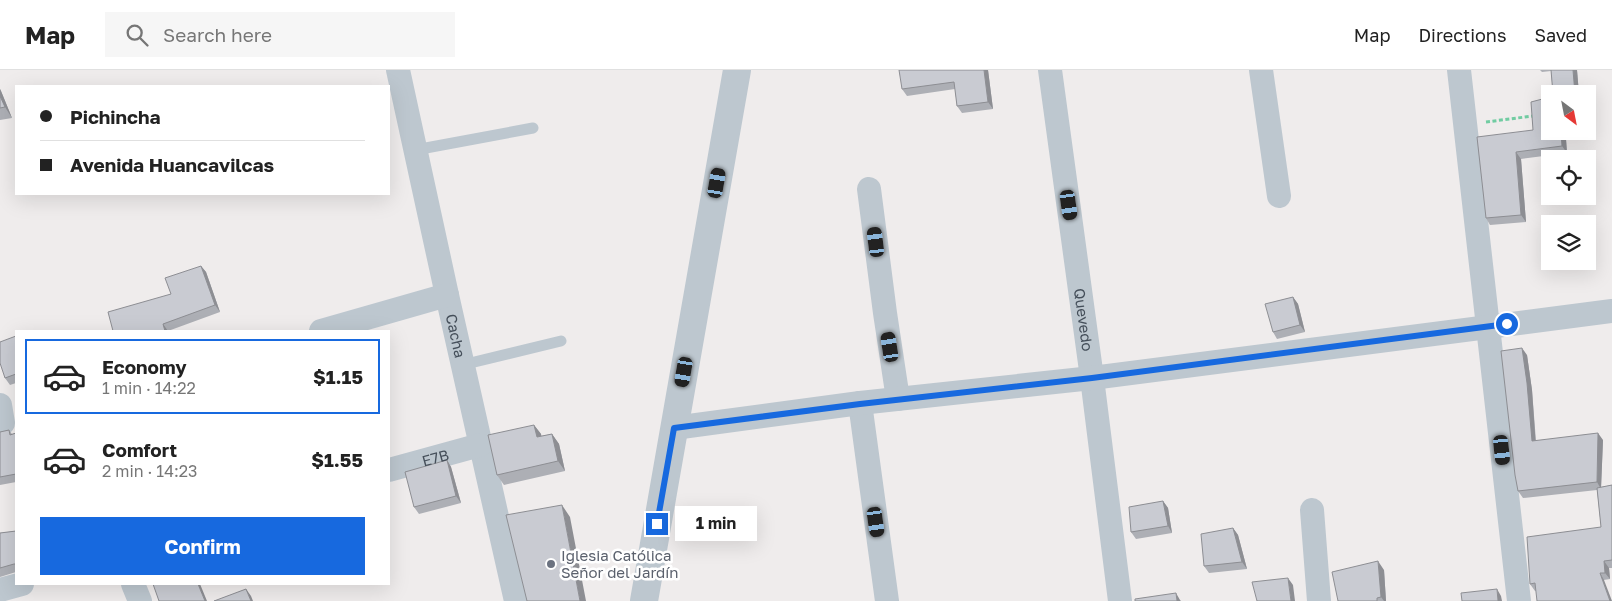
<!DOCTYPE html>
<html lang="en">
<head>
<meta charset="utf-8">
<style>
  :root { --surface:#fff; --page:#f6f6f6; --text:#222; --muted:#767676; --line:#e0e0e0; --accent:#1769df }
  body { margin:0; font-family:"Golos Text",sans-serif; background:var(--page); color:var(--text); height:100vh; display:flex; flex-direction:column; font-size:19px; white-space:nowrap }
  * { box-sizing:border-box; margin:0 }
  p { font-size:16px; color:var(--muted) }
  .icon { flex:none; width:28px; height:28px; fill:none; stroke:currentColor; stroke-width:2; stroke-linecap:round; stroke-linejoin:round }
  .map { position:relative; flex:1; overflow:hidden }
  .panel { position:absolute; left:15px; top:260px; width:375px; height:255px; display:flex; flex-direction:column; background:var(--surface); border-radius:0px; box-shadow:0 5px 20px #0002 }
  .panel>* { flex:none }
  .banner { position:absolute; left:15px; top:15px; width:375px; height:110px; border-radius:0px; box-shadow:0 5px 20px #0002; display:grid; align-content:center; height:110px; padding:0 25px; background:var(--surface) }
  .needle { width:32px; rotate:148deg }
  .tools { position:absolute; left:1541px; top:15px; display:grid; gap:10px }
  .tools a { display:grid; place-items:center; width:55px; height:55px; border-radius:0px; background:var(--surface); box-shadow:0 5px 20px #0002; font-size:25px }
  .end { position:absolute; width:22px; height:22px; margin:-11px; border:6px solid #1769df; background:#fff; box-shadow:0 0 0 2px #fff }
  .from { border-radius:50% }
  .bubble { position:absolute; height:35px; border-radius:0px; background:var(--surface); box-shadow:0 5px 20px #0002; font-size:16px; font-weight:700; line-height:35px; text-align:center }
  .car { position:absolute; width:15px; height:30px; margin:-15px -8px; border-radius:6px; box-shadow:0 0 4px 1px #0007; background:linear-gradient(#222 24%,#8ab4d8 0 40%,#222 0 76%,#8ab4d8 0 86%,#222 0) }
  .banner b { display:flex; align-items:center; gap:18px; height:48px; font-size:19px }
  .banner b+b { border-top:1px solid var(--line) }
  .banner i { width:12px; height:12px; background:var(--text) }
  ul { padding:9px 0 0; list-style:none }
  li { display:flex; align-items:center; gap:15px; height:75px; margin:0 10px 8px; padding:0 15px; border:2px solid transparent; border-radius:0px }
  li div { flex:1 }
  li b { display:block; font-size:19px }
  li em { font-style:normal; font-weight:700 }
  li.active { border-color:var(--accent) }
  li>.icon { width:45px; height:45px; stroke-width:1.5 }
  .primary-button { display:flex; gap:10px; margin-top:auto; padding:10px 25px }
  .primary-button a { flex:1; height:58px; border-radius:0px; background:var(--accent); color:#fff; font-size:20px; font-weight:700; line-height:58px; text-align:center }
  header { display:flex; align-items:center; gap:30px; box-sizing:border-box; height:70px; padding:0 25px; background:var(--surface); border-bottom:1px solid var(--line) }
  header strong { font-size:24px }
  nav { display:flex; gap:28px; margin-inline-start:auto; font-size:18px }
  .search { width:350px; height:45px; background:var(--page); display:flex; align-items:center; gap:12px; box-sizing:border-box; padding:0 18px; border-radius:0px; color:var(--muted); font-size:19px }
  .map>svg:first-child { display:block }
</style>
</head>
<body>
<header>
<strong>Map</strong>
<div class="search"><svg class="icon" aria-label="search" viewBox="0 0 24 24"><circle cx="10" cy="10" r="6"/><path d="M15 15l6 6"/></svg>Search here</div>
<nav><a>Map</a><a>Directions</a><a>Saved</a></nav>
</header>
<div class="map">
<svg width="1612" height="531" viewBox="0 0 1612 531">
  <rect width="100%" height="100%" fill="#efecec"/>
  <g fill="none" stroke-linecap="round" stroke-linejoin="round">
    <!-- path -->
    <path stroke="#71cca2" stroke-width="3" stroke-dasharray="4 2.5" stroke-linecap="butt" d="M 1486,52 L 1533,46"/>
    <!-- service -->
    <path stroke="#bdc7cf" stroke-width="11" d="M 415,80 L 533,58
      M 462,295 L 561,271"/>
    <!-- minor -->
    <g stroke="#bdc7cf" stroke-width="24">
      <path id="s1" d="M 398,0 L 447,225 L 516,531"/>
      <path id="s2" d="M 1050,0 L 1092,308 L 1120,531"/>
      <path d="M 1261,0 L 1279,126"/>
      <path d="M 1459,0 L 1519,531"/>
      <path d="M 869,119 L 885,243 L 898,329"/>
      <path d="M 321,261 L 447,225"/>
      <path d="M 860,333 L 887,531"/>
      <path d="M 0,335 L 3,353"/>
      <path d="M 674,358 L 860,333 L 1092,308 L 1612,241"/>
      <path id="s3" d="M 389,400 L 480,375"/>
      <path d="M 1312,440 L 1319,531"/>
      <path d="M 133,514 L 140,531"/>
      <path d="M 0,520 L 22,514"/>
    </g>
    <!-- tertiary -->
    <path stroke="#bdc7cf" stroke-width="28" d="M 644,531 L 737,0"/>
  </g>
  <!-- wall -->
  <path fill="#adafb5" d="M 988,0 L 993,39 L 962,43 L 957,36 L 955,19 L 907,26 L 902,19 Z
    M 1540,0 L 1577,0 L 1579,24 L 1553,24 L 1551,1 L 1542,2 Z
    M 0,19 L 1,21 L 12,48 L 0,50 Z
    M 1550,61 L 1580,61 L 1581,66 L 1566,69 L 1567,83 L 1521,89 L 1526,152 L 1490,155 L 1486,148 L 1477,67 Z
    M 201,196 L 206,202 L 220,242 L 168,261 L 113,261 L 171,224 Z
    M 1293,227 L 1298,234 L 1305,262 L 1277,269 L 1273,262 Z
    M 16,266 L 16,313 L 10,315 L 5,308 Z
    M 1527,285 L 1532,320 L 1536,371 L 1603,370 L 1601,417 L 1612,415 L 1612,498 L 1609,498 L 1610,509 L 1535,521 L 1530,514 L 1601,457 L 1597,420 L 1523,428 L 1518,421 Z
    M 534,355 L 541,364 L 541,366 L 552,364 L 559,374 L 565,401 L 504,415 L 497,405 Z
    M 9,360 L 12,364 L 16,363 L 16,412 L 0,415 L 0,362 Z
    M 447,390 L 451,397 L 461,433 L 419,444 L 414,437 Z
    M 1163,431 L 1168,438 L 1172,463 L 1136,469 L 1131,462 Z
    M 1233,458 L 1238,465 L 1247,499 L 1209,503 L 1204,496 Z
    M 16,461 L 16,502 L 0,507 L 0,463 Z
    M 1384,500 L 1386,531 L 1338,531 Z"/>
  <!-- shaded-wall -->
  <path fill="#8d8e93" d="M 984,0 L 988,0 L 993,39 L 988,32 Z
    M 1573,0 L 1577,0 L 1579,24 L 1575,24 Z
    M 0,19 L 1,21 L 12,48 L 5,37 L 0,26 Z
    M 1577,61 L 1580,61 L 1581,66 Z
    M 1561,62 L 1566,69 L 1567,83 L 1562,76 Z
    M 1516,82 L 1521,89 L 1526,152 L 1521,145 Z
    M 201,196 L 206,202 L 220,242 L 215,235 Z
    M 1293,227 L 1298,234 L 1305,262 L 1300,255 Z
    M 163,254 L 168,261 L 165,261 Z
    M 1522,278 L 1527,285 L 1532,320 L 1536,378 L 1532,371 Z
    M 534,355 L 541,364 L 544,377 L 537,367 Z
    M 1598,363 L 1603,370 L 1601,419 L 1597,412 Z
    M 552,364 L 559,374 L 565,401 L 558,391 Z
    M 447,390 L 451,397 L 461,433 L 456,426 Z
    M 1163,431 L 1168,438 L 1172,463 L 1168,456 Z
    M 562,435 L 570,447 L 586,531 L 580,531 Z
    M 1233,458 L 1238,465 L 1247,499 L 1242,492 Z
    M 1378,491 L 1384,500 L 1386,531 L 1384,531 L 1381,527 Z
    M 1604,491 L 1609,498 L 1610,509 L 1605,503 Z
    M 1600,503 L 1604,510 L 1612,531 L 1610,531 Z
    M 1288,508 L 1293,515 L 1295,531 L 1291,531 Z
    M 198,514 L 200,514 L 207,531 L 205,531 Z
    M 246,519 L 251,526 L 253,531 L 251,531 Z
    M 1497,519 L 1501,526 L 1502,531 L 1498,531 Z
    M 1176,523 L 1180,530 L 1181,531 L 1177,531 Z"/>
  <!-- building -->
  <path fill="#c9cbd2" stroke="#8d8e93" d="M 899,0 L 984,0 L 988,32 L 957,36 L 954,12 L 902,19 Z
    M 1551,0 L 1573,0 L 1575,24 L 1553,24 Z
    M 0,26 L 5,37 L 0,38 Z
    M 1550,27 L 1550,61 L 1564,61 L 1561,62 L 1562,76 L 1516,82 L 1521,145 L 1486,148 L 1477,67 L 1533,60 L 1531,32 Z
    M 201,196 L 215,235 L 163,254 L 165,261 L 113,261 L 108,242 L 171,224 L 165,208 Z
    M 1293,227 L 1300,255 L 1273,262 L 1265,234 Z
    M 16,266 L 16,304 L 5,308 L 0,293 L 0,272 Z
    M 1522,278 L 1527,313 L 1532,371 L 1598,363 L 1597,412 L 1518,421 L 1515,405 L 1501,281 Z
    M 534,355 L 537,367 L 552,364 L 558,391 L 497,405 L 488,365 Z
    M 9,360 L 10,365 L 16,363 L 16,405 L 16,404 L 0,407 L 0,362 Z
    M 447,390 L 456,426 L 414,437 L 405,402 Z
    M 1612,415 L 1612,490 L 1604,491 L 1605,503 L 1600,503 L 1610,531 L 1537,531 L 1535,513 L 1530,514 L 1527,467 L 1601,457 L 1597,418 Z
    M 1163,431 L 1168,456 L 1131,462 L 1129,437 Z
    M 562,435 L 580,531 L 527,531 L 506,445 Z
    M 1233,458 L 1242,492 L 1204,496 L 1201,464 Z
    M 16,461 L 16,494 L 14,494 L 0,498 L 0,463 Z
    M 1378,491 L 1381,527 L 1377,528 L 1377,531 L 1338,531 L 1332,502 Z
    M 1288,508 L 1291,531 L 1257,531 L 1252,512 Z
    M 153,514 L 198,514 L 205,531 L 159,531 Z
    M 246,519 L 251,531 L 214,531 Z
    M 1497,519 L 1498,531 L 1462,531 L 1461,523 Z
    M 1176,523 L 1177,531 L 1135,531 L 1135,529 Z"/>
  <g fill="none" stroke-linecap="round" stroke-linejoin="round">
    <!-- route -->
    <path stroke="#1769df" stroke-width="6" d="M 657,454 L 674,358 L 860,334 L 1092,308 L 1507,254"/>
  </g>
  <!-- markers -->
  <circle fill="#6b7280" stroke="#fff" stroke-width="2" cx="551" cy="494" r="5"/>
  <g text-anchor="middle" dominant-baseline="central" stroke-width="5" stroke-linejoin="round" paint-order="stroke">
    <!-- street labels -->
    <g font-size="15" fill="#454f5a" stroke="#fff">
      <text stroke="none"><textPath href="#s2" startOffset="252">Quevedo</textPath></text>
      <text stroke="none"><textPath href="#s1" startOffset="272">Cacha</textPath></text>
      <text stroke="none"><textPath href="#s3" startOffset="48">E7B</textPath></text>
    </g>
    <!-- worship labels -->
    <g font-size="15" fill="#5b616d" stroke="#fff" text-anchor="start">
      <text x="561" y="485">Iglesia Católica<tspan x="561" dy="17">Señor del Jardín</tspan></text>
    </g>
  </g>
</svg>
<div class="tools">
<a><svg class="needle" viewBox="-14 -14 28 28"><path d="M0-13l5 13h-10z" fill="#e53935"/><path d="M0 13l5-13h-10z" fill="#767676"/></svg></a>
<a><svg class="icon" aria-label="locate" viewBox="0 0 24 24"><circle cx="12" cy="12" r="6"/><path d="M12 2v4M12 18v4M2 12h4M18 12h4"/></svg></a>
<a><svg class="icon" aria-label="layers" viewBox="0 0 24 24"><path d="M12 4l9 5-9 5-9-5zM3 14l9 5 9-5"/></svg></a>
</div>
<i class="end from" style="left:1507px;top:254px"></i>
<i class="end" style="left:657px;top:454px"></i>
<div class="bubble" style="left:675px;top:436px;width:82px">1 min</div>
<i class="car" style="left:717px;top:113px;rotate:10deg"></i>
<i class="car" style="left:1069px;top:135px;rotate:172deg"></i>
<i class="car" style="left:876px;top:172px;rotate:353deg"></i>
<i class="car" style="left:890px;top:277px;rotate:351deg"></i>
<i class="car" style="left:684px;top:302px;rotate:190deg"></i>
<i class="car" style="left:1502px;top:380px;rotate:174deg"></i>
<i class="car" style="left:876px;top:452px;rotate:172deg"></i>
<div class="banner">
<b><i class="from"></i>Pichincha</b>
<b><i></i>Avenida Huancavilcas</b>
</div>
<section class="panel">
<ul>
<li class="active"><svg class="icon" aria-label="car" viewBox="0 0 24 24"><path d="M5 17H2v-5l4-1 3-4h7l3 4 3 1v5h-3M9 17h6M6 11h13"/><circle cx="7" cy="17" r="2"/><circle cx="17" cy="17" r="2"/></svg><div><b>Economy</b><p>1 min · 14:22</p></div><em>$1.15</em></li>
<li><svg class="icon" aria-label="car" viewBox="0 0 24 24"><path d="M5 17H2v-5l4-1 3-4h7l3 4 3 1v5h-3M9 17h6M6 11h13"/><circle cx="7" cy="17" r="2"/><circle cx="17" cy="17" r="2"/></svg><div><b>Comfort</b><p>2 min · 14:23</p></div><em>$1.55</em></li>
</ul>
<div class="primary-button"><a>Confirm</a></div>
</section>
</div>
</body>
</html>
